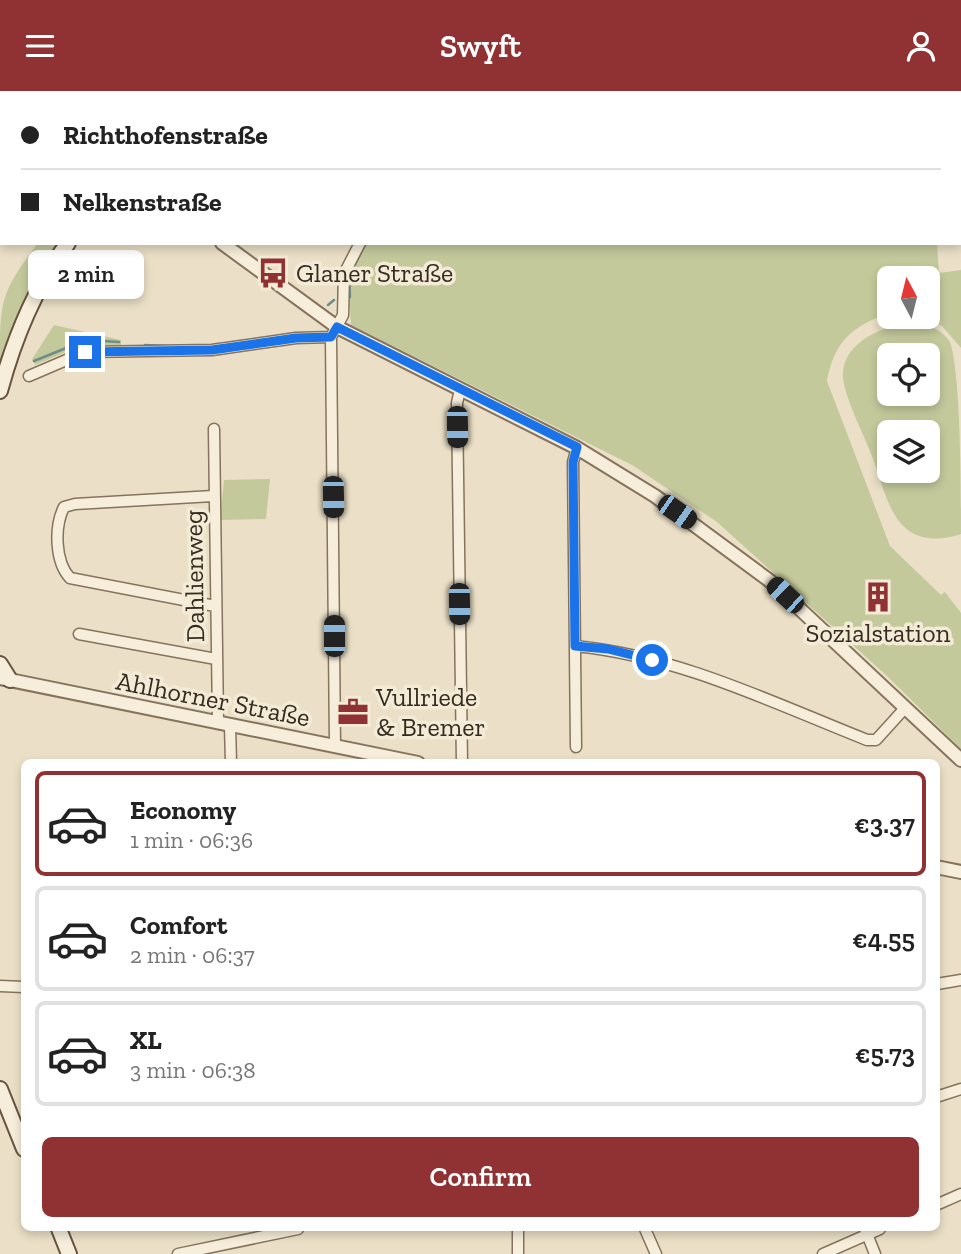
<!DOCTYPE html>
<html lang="en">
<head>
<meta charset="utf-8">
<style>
  :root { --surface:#fff; --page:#f6f6f6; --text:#222; --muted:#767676; --line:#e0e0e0; --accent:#903233 }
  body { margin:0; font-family:"Zilla Slab",serif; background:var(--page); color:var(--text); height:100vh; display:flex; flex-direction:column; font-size:26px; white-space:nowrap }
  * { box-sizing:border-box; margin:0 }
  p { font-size:23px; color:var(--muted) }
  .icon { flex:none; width:38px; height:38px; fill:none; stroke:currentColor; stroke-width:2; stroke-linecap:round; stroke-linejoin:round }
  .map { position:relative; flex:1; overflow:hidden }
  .side { position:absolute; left:21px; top:668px; width:919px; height:472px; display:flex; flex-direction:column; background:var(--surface); border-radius:10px; box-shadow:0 4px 10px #0003 }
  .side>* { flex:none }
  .top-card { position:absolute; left:0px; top:0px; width:962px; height:154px; box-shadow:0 4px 10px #0003; display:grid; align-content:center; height:154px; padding:0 21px; background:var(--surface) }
  .needle { width:46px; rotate:353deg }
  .buttons { position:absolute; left:877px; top:175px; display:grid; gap:14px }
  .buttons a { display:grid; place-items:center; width:63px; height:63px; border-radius:10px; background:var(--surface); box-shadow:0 4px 10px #0003; font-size:35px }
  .end { position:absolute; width:32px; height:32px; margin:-16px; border:9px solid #1a73e8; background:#fff; box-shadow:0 0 0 4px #fff }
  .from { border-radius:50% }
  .bubble { position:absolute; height:49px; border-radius:10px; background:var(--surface); box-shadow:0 4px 10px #0003; font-size:23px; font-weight:600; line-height:49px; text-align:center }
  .car { position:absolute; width:21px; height:42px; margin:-21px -10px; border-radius:9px; box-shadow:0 0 5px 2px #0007; background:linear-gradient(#222 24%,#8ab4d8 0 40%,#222 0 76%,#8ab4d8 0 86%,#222 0) }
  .top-card b { display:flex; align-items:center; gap:24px; height:66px; font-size:26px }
  .top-card b+b { border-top:2px solid var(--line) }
  .top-card i { width:18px; height:18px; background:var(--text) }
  ul { padding:12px 0 0; list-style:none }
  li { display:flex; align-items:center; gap:21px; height:105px; margin:0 14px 10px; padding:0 7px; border:4px solid var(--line); border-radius:10px }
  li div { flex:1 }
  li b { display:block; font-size:26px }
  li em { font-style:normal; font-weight:600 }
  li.active { border-color:var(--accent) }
  li>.icon { width:63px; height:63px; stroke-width:1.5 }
  .cta { display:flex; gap:14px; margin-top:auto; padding:14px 21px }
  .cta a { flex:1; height:80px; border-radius:10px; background:var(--accent); color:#fff; font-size:28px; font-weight:600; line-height:80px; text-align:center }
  header { display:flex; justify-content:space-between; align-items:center; height:91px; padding:0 21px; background:var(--accent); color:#fff; font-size:32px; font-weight:600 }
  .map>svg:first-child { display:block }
</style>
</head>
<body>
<header><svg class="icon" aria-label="menu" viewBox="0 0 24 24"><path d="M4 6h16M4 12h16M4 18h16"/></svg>Swyft<svg class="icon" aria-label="person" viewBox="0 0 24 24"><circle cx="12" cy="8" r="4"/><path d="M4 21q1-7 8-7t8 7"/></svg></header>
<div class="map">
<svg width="961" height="1163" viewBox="0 0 961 1163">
  <rect width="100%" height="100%" fill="#ebe0c7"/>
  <!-- green -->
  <path fill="#c4c99c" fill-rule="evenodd" d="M 447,0 L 961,0 L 961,51 L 961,2 Z
    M 38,152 L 57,152 C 34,189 13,230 0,272 C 0,210 0,202 38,152 Z
    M 364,152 L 937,152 L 939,182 L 961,179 L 961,257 L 942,235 L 925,226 L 928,226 L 928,187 L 889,187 L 889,222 C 852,235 834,251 827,290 L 890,455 L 941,504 L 945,501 L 961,522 L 961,658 L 888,586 L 717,431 L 632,374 L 351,234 L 348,184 Z
    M 913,232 C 928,234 941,237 950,251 C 961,282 961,401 961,443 C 944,449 924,450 909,440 C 888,425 882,391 873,368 C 865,345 846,311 843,287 C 840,252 885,233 913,232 ZM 889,264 L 928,264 L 928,303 L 889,303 ZM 889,341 L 928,341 L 928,380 L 889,380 Z
    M 54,234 L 121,249 L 121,255 L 78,256 L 35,274 L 32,268 Z
    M 270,388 L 266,428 L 220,429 L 224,389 Z"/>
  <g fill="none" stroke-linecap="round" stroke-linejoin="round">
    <!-- stream -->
    <path stroke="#6f8d86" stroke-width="2.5" d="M 451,2 L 452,0
      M 350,206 L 349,185 L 366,152
      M 328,214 L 334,209
      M 145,254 L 166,255
      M 34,270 L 86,249 L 119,251"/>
    <!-- minor casing -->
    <g stroke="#86735e" stroke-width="13">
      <path id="minor" d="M 443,2 L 443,0
        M 29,285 L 85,261 L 212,259 L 296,247 L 331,246
        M 460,299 L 457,312 L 462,672
        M 214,338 L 218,632
        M 213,405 L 75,413 L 64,416 C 54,436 55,471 70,487 L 215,515
        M 79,543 L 216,568
        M 575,555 C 678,565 771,611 867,649 L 876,649 L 905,617
        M 230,634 L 231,672
        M 335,655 L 331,246 L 343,224 L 344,183 L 360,152
        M 576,656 L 573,371 L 577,357
        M 937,893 L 961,889
        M 0,895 L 24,896
        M 936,1006 L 961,998
        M 936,1114 L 961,1103
        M 518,1138 L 518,1163
        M 645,1138 L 656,1163
        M 865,1138 L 875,1163
        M 178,1163 L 298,1138
        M 823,1163 L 880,1138"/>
    </g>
    <!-- tertiary casing -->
    <g stroke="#86735e" stroke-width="16">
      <path id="tertiary" d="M 25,0 L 27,2
        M 222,152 L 337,236 L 577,357 L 655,405 L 770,490 L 961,669
        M 0,587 L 418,672
        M 936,776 L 961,781"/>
    </g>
    <!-- secondary casing -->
    <g stroke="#685441" stroke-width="18">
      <path id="secondary" d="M 186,2 L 187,0
        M 0,300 C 14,248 35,196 68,152
        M 0,573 L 10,589
        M 0,998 L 24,1058
        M 59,1138 L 69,1163"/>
    </g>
    <!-- minor -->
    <use href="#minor" stroke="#f6eeda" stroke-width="10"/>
    <!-- tertiary -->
    <use href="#tertiary" stroke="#f6eeda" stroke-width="12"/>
    <!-- secondary -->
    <use href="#secondary" stroke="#f6eeda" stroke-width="14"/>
  </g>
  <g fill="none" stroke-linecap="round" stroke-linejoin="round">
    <!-- route -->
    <path stroke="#1a73e8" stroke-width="9" d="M 85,261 L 212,259 L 296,247 L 331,246 L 337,236 L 577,356 L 573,371 L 575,555 L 608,558 L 652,569"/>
  </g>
  <!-- icons -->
  <defs>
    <g id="bus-bare" transform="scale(2.415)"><path d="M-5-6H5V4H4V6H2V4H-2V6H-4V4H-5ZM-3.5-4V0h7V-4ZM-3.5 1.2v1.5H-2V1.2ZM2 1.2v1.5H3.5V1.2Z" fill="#903233" stroke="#f3ebd6" stroke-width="2.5" paint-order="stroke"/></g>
    <g id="building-bare" transform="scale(2.415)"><path d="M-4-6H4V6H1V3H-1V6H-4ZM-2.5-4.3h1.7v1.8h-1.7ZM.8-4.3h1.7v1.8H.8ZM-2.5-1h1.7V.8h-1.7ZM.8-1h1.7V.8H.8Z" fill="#903233" stroke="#f3ebd6" stroke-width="2.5" paint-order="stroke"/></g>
    <g id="office-bare" transform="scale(2.415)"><path d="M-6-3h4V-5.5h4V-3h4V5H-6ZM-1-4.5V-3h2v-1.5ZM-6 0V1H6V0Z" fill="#903233" stroke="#f3ebd6" stroke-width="2.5" paint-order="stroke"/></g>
  </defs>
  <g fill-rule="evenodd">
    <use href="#bus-bare" x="273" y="182"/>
    <use href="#building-bare" x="878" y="506"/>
    <use href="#office-bare" x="353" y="621"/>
  </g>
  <g text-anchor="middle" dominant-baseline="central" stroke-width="7" stroke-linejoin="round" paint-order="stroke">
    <!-- poi labels -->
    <g font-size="26" fill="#372b20" stroke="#f3ebd6" text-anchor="start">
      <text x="296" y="182">Glaner Straße</text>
      <text x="878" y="542" text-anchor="middle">Sozialstation</text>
      <text x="376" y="606">Vullriede<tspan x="376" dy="30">&amp; Bremer</tspan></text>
    </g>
    <!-- street labels -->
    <g font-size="26" fill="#372b20" stroke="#f3ebd6">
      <text transform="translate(194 485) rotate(-91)">Dahlienweg</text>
      <text transform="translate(213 608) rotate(11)">Ahlhorner Straße</text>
    </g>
  </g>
</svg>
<div class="buttons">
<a><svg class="needle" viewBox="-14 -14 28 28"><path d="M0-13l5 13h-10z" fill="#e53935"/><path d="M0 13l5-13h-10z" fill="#767676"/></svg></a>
<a><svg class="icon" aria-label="locate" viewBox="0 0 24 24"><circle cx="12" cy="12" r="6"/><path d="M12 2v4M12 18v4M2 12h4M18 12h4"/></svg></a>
<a><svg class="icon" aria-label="layers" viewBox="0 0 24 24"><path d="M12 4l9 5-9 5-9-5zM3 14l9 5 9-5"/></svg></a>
</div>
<i class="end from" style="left:652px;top:569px"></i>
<i class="end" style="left:85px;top:261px"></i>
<div class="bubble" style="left:28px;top:159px;width:116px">2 min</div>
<i class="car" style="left:457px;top:336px;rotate:179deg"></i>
<i class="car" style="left:333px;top:406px;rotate:179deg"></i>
<i class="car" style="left:677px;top:421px;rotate:125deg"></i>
<i class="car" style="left:785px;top:504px;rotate:313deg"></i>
<i class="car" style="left:459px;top:513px;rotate:179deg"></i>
<i class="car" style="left:334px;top:545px;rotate:0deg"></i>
<div class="top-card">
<b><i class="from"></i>Richthofenstraße</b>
<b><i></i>Nelkenstraße</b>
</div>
<section class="side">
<ul>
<li class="active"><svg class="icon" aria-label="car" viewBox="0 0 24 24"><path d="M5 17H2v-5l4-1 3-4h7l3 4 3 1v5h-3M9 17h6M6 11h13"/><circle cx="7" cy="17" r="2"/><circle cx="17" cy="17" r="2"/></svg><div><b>Economy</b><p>1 min · 06:36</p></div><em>€3.37</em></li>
<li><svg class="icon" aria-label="car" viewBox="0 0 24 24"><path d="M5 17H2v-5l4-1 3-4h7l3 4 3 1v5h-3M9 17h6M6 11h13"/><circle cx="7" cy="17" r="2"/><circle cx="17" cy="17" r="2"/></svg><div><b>Comfort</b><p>2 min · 06:37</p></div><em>€4.55</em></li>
<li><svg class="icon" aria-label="car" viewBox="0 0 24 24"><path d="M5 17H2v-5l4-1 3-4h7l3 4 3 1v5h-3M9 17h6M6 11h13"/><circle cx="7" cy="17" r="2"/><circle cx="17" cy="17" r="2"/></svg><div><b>XL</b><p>3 min · 06:38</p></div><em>€5.73</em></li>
</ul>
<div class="cta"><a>Confirm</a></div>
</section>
</div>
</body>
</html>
